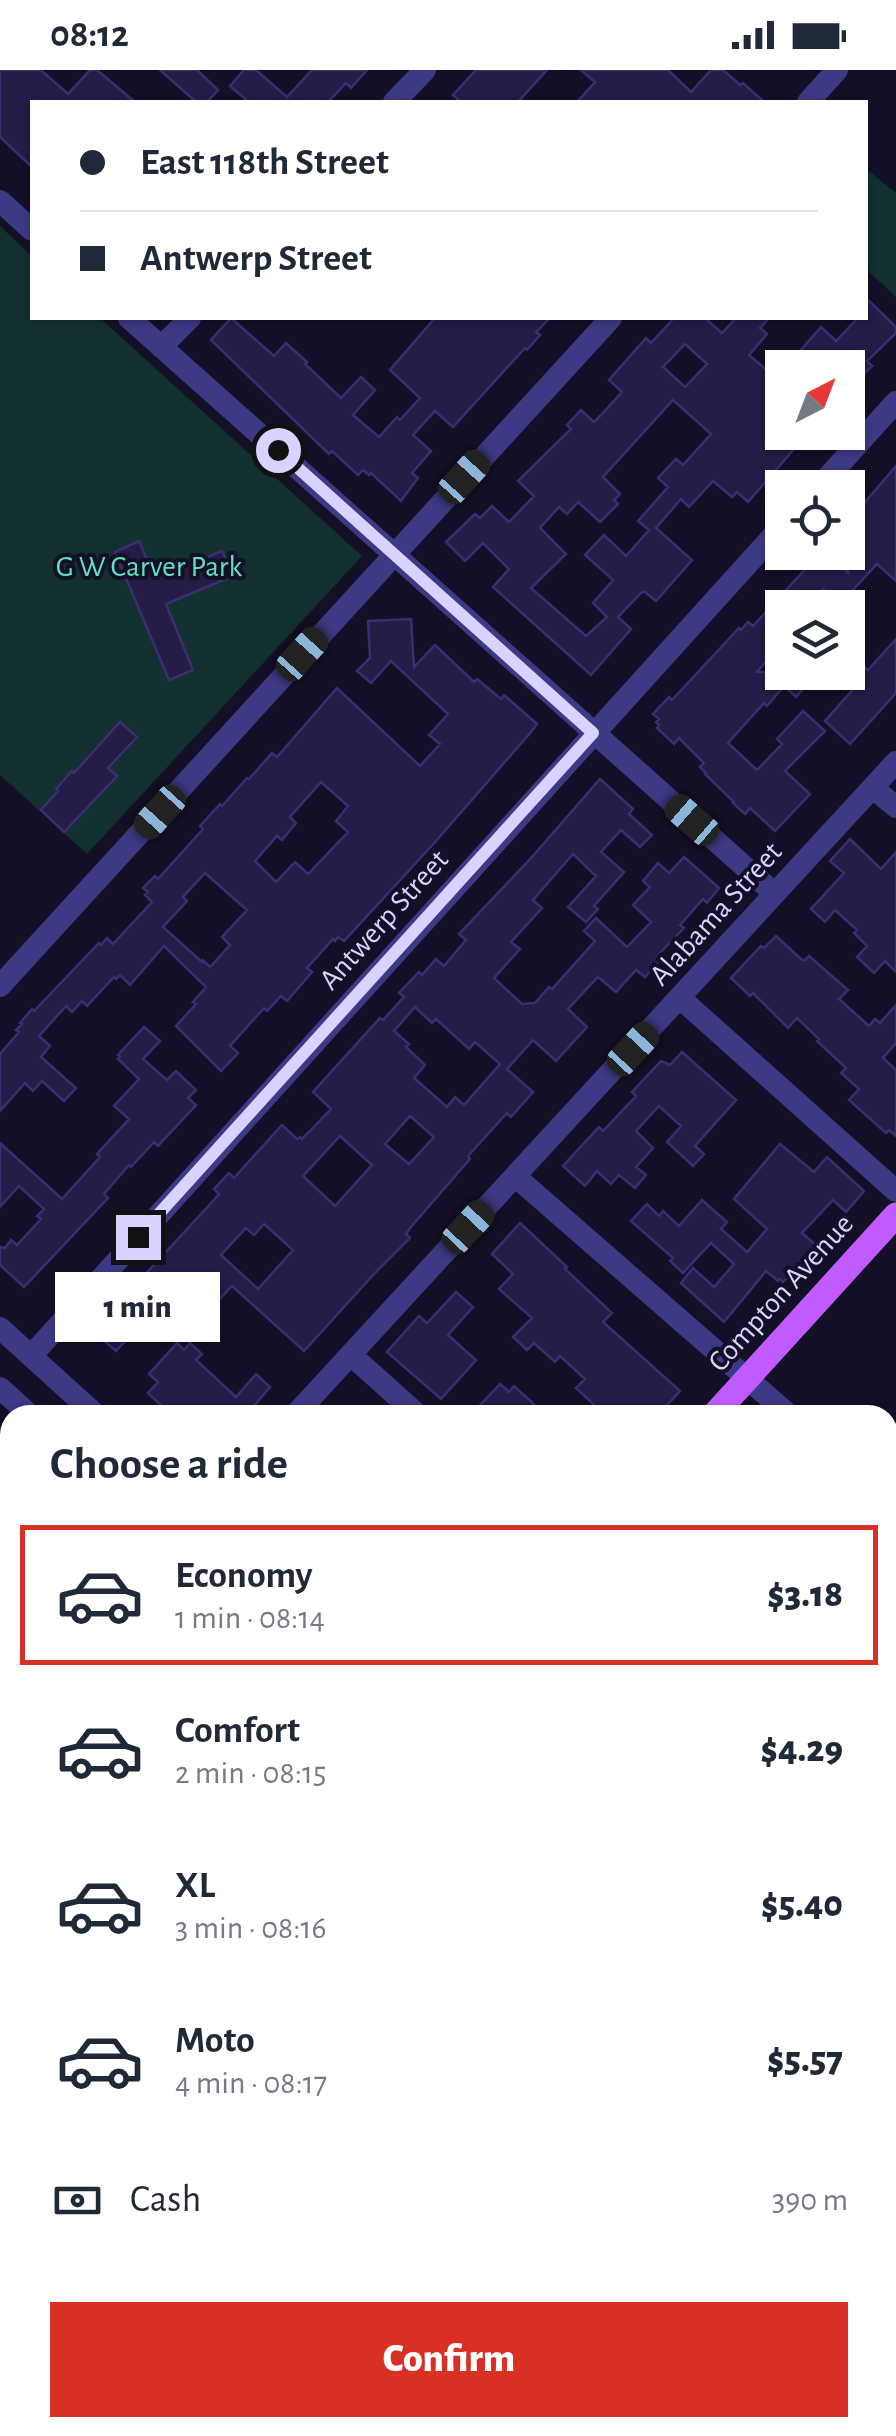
<!DOCTYPE html>
<html lang="en">
<head>
<meta charset="utf-8">
<style>
  :root { --surface:#fff; --page:#f6f6f7; --text:#1f2937; --muted:#747a83; --line:#e0e1e3; --accent:#d93025 }
  body { margin:0; font-family:"Alegreya Sans",sans-serif; background:var(--page); color:var(--text); height:100vh; display:flex; flex-direction:column; font-size:38px; white-space:nowrap }
  * { box-sizing:border-box; margin:0 }
  p { font-size:32px; color:var(--muted) }
  .icon { flex:none; width:55px; height:55px; fill:none; stroke:currentColor; stroke-width:2; stroke-linecap:round; stroke-linejoin:round }
  .map { position:relative; flex:1; overflow:hidden }
  .details { position:absolute; left:0px; top:1335px; width:898px; height:1032px; display:flex; flex-direction:column; background:var(--surface); border-radius:30px 30px 0 0; box-shadow:0 2px 8px #0004 }
  .details>* { flex:none }
  .banner { position:absolute; left:30px; top:30px; width:838px; height:220px; border-radius:0px; box-shadow:0 2px 8px #0004; display:grid; align-content:center; height:220px; padding:0 50px; background:var(--surface) }
  .needle { width:65px; rotate:42deg }
  .tools { position:absolute; left:765px; top:280px; display:grid; gap:20px }
  .tools a { display:grid; place-items:center; width:100px; height:100px; border-radius:0px; background:var(--surface); box-shadow:0 2px 8px #0004; font-size:50px }
  .end { position:absolute; width:45px; height:45px; margin:-22px; border:12px solid #d9d4ff; background:#111; box-shadow:0 0 0 5px #111 }
  .from { border-radius:50% }
  .bubble { position:absolute; height:70px; border-radius:0px; background:var(--surface); box-shadow:0 2px 8px #0004; font-size:32px; font-weight:800; line-height:70px; text-align:center }
  .car { position:absolute; width:30px; height:60px; margin:-30px -15px; border-radius:12px; box-shadow:0 0 8px 2px #0007; background:linear-gradient(#222 24%,#8ab4d8 0 40%,#222 0 76%,#8ab4d8 0 86%,#222 0) }
  .banner b { display:flex; align-items:center; gap:35px; height:95px; font-size:38px }
  .banner b+b { border-top:2px solid var(--line) }
  .banner i { width:25px; height:25px; background:var(--text) }
  ul { padding:0; list-style:none }
  li { display:flex; align-items:center; gap:30px; height:140px; margin:0 20px 15px; padding:0 30px; border:5px solid transparent; border-radius:0px }
  li div { flex:1 }
  li b { display:block; font-size:38px }
  li em { font-style:normal; font-weight:800 }
  li.active { border-color:var(--accent) }
  li>.icon { width:90px; height:90px; stroke-width:1.5 }
  h2 { padding:0 50px; font-size:45px; line-height:120px }
  .pay { display:flex; align-items:center; gap:25px; height:110px; padding:0 50px; font-size:38px }
  .pay p { margin-inline-start:auto }
  .primary-button { display:flex; gap:20px; margin-top:auto; padding:20px 50px }
  .primary-button a { flex:1; height:115px; border-radius:0px; background:var(--accent); color:#fff; font-size:40px; font-weight:800; line-height:115px; text-align:center }
  .status { display:flex; justify-content:space-between; align-items:center; height:70px; padding:0 50px; background:var(--surface); direction:ltr }
  .status svg { height:28px; fill:currentColor }
  .map>svg:first-child { display:block }
</style>
</head>
<body>
<div class="status"><b>08:12</b><svg viewBox="0 0 49 12"><path d="M0 12V9h3v3zM5 12V6h3v6zM10 12V3h3v9zM15 12V0h3v12zM26 1h20v11H26zM47 4h2v5h-2z"/></svg></div>
<div class="map">
<svg width="896" height="2366" viewBox="0 0 896 2366">
  <rect width="100%" height="100%" fill="#130f26"/>
  <!-- green -->
  <path fill="#12302f" d="M 865,98 L 896,123 L 896,227 L 865,198 Z
    M 0,156 L 32,186 L 32,248 L 100,248 L 362,486 L 87,784 L 0,705 Z"/>
  <!-- building -->
  <path fill="#241b47" stroke="#3b2d73" stroke-width="2.5" fill-rule="evenodd" d="M 0,0 L 41,0 L 68,24 L 90,0 L 97,0 L 135,32 L 32,32 L 32,97 L 0,67 Z
    M 160,0 L 197,0 L 218,20 L 207,32 L 196,32 Z
    M 244,0 L 256,0 L 287,27 L 312,0 L 367,0 L 351,18 L 346,13 L 328,32 L 249,32 L 230,16 Z
    M 476,0 L 547,0 L 518,32 L 461,32 L 453,25 Z
    M 581,0 L 668,0 L 691,22 L 711,0 L 723,0 L 740,15 L 743,13 L 764,32 L 577,32 L 595,12 Z
    M 865,227 L 896,257 L 896,263 L 867,291 L 872,296 L 848,320 L 848,298 L 785,298 L 821,257 L 836,271 L 858,248 L 865,248 Z
    M 231,248 L 274,286 L 286,273 L 307,292 L 305,294 L 341,328 L 361,307 L 375,320 L 353,345 L 379,367 L 397,347 L 400,350 L 420,328 L 390,300 L 435,248 L 550,248 L 536,262 L 540,265 L 527,280 L 525,278 L 453,357 L 435,341 L 413,365 L 431,381 L 412,403 L 418,408 L 401,431 L 371,403 L 369,405 L 363,400 L 358,405 L 332,381 L 329,384 L 211,270 Z
    M 674,248 L 705,248 L 722,263 L 736,248 L 769,248 L 760,258 L 767,264 L 749,285 L 782,313 L 782,362 L 809,362 L 748,432 L 737,422 L 732,427 L 713,411 L 689,437 L 681,429 L 656,458 L 692,490 L 656,531 L 645,522 L 642,522 L 618,547 L 631,559 L 591,605 L 493,517 L 509,499 L 483,473 L 465,491 L 446,472 L 475,444 L 480,448 L 492,436 L 509,452 L 534,426 L 518,411 L 571,359 L 567,355 L 581,340 L 594,352 L 601,345 L 622,322 L 609,310 L 646,268 L 651,273 ZM 685,274 L 707,294 L 685,317 L 663,297 ZM 673,330 L 711,364 L 683,395 L 676,389 L 658,408 L 668,417 L 638,451 L 649,460 L 626,486 L 604,465 L 585,485 L 613,510 L 593,533 L 607,547 L 586,566 L 531,518 L 566,484 L 540,458 L 559,437 L 567,444 L 578,432 L 600,452 L 618,434 L 614,430 L 620,424 L 603,407 Z
    M 896,396 L 896,511 L 877,494 L 840,534 L 823,519 L 806,538 L 782,538 L 782,573 L 757,602 L 818,602 L 796,627 L 784,616 L 767,636 L 764,633 L 728,673 L 757,700 L 782,674 L 777,669 L 803,641 L 825,661 L 785,701 L 810,724 L 775,761 L 750,738 L 745,744 L 733,733 L 734,732 L 705,704 L 706,703 L 700,697 L 704,693 L 679,668 L 674,674 L 657,658 L 659,655 L 656,652 L 659,649 L 653,644 L 669,627 L 672,630 L 739,558 L 741,560 L 748,552 L 753,556 L 821,482 L 825,482 L 848,503 L 848,452 Z
    M 139,471 L 155,509 L 222,481 L 233,506 L 166,534 L 193,600 L 169,610 L 115,482 Z
    M 411,549 L 414,597 L 435,575 L 474,612 L 477,609 L 501,629 L 504,625 L 537,654 L 531,662 L 436,771 L 344,871 L 338,867 L 335,871 L 333,869 L 307,898 L 312,902 L 287,931 L 281,926 L 267,941 L 264,938 L 230,976 L 238,983 L 221,1001 L 176,956 L 196,934 L 193,932 L 206,917 L 164,876 L 130,915 L 120,905 L 116,909 L 114,907 L 87,936 L 82,931 L 72,942 L 66,936 L 39,966 L 50,976 L 41,987 L 76,1018 L 64,1031 L 42,1011 L 33,1021 L 25,1013 L 0,1041 L 0,984 L 19,962 L 16,960 L 22,954 L 20,953 L 32,939 L 34,941 L 99,873 L 101,875 L 107,868 L 113,874 L 152,832 L 145,825 L 148,822 L 143,818 L 155,806 L 158,809 L 203,759 L 200,756 L 220,734 L 222,736 L 247,708 L 249,709 L 272,683 L 277,687 L 337,618 L 420,696 L 440,674 L 429,665 L 448,644 L 391,591 L 371,613 L 357,601 L 370,588 L 368,551 ZM 321,712 L 348,736 L 336,751 L 348,762 L 308,804 L 295,792 L 276,812 L 255,791 L 277,766 L 282,770 L 296,753 L 290,747 ZM 205,803 L 247,840 L 222,867 L 230,875 L 210,897 L 203,890 L 202,892 L 163,857 L 187,831 L 183,827 Z
    M 896,569 L 896,623 L 850,674 L 825,651 L 855,617 L 848,611 L 848,589 L 856,597 L 860,593 L 868,600 Z
    M 120,652 L 137,667 L 108,698 L 117,706 L 64,762 L 41,740 L 58,721 L 56,719 L 72,701 L 74,703 Z
    M 600,709 L 633,739 L 629,744 L 652,765 L 640,777 L 621,760 L 601,782 L 624,802 L 594,836 L 598,839 L 586,852 L 568,837 L 596,806 L 573,784 L 533,830 L 542,838 L 511,872 L 520,879 L 494,908 L 522,934 L 535,933 L 549,917 L 552,919 L 595,871 L 584,861 L 596,848 L 627,877 L 651,852 L 633,835 L 650,817 L 643,811 L 658,793 L 669,803 L 684,787 L 719,818 L 707,833 L 703,829 L 680,855 L 684,858 L 657,886 L 660,890 L 645,907 L 636,900 L 616,922 L 598,907 L 568,939 L 587,957 L 556,991 L 533,970 L 507,999 L 533,1022 L 511,1047 L 507,1043 L 468,1086 L 470,1089 L 410,1158 L 406,1164 L 410,1168 L 374,1204 L 304,1281 L 232,1216 L 214,1235 L 184,1207 L 116,1281 L 93,1261 L 213,1131 L 219,1124 L 214,1119 L 229,1103 L 234,1108 L 282,1055 L 297,1069 L 300,1067 L 302,1069 L 309,1062 L 331,1039 L 313,1022 L 380,948 L 383,950 L 404,927 L 399,923 L 419,902 L 422,905 L 436,889 L 444,896 L 466,870 L 459,864 L 532,787 ZM 415,937 L 432,953 L 436,949 L 469,979 L 475,972 L 500,994 L 464,1035 L 455,1027 L 447,1037 L 414,1008 L 425,995 L 406,977 L 409,974 L 394,961 ZM 410,1046 L 434,1067 L 409,1094 L 385,1074 ZM 340,1066 L 372,1095 L 335,1136 L 303,1106 ZM 264,1154 L 293,1180 L 258,1219 L 221,1185 L 246,1158 L 254,1165 Z
    M 850,769 L 881,799 L 896,782 L 896,902 L 885,891 L 874,903 L 857,887 L 867,876 L 854,863 L 857,860 L 835,840 L 825,852 L 811,839 L 844,803 L 830,791 Z
    M 776,866 L 802,890 L 805,890 L 809,886 L 848,920 L 839,929 L 869,956 L 875,949 L 880,953 L 896,935 L 896,973 L 883,988 L 896,1000 L 896,1066 L 889,1060 L 886,1063 L 849,1030 L 859,1019 L 841,1003 L 846,998 L 817,971 L 819,969 L 797,948 L 788,958 L 753,923 L 750,926 L 731,908 L 761,876 L 764,878 Z
    M 144,957 L 160,971 L 143,989 L 167,1010 L 176,1001 L 196,1020 L 188,1028 L 196,1035 L 158,1076 L 154,1072 L 131,1097 L 129,1095 L 104,1124 L 108,1128 L 24,1217 L 0,1195 L 0,1177 L 5,1178 L 11,1170 L 17,1175 L 41,1149 L 37,1146 L 44,1139 L 19,1116 L 0,1137 L 0,1073 L 62,1129 L 100,1087 L 97,1084 L 129,1049 L 114,1036 L 139,1009 L 118,989 L 120,987 L 118,985 Z
    M 682,982 L 736,1030 L 695,1076 L 704,1084 L 693,1096 L 667,1072 L 681,1056 L 659,1036 L 636,1061 L 653,1078 L 636,1097 L 646,1105 L 635,1118 L 619,1105 L 611,1114 L 597,1101 L 585,1116 L 563,1096 L 599,1057 L 603,1061 L 636,1026 L 632,1022 L 661,991 L 670,995 Z
    M 780,1074 L 814,1102 L 827,1087 L 864,1121 L 846,1142 L 833,1130 L 802,1163 L 817,1176 L 783,1212 L 780,1209 L 778,1211 L 766,1201 L 724,1252 L 681,1213 L 693,1198 L 714,1217 L 734,1194 L 711,1173 L 683,1203 L 670,1191 L 673,1188 L 631,1151 L 647,1134 L 659,1146 L 663,1141 L 679,1156 L 702,1130 L 727,1152 L 721,1159 L 747,1182 L 767,1159 L 734,1129 Z
    M 520,1153 L 567,1197 L 565,1199 L 612,1243 L 603,1252 L 680,1321 L 658,1345 L 605,1345 L 576,1318 L 585,1309 L 560,1286 L 555,1292 L 534,1273 L 527,1280 L 513,1267 L 532,1248 L 499,1219 L 513,1204 L 492,1184 Z
    M 456,1222 L 473,1237 L 448,1265 L 476,1290 L 441,1329 L 387,1282 L 419,1246 L 427,1253 Z
    M 177,1273 L 184,1280 L 190,1273 L 202,1284 L 196,1290 L 236,1327 L 256,1304 L 270,1317 L 253,1337 L 262,1345 L 171,1345 L 148,1323 L 158,1312 L 149,1304 Z
    M 500,1314 L 509,1322 L 514,1316 L 546,1345 L 471,1345 Z"/>
  <g fill="none" stroke-linecap="round" stroke-linejoin="round">
    <!-- minor -->
    <path stroke="#3d3a85" stroke-width="22" d="M 394,32 L 425,0
      M 808,32 L 837,0
      M 0,131 L 32,160
      M 129,248 L 774,823
      M 161,277 L 190,248
      M 818,418 L 896,332
      M 873,718 L 896,737
      M 0,916 L 611,248
      M 680,928 L 896,1121
      M 515,1106 L 789,1345
      M 0,1258 L 96,1345
      M 351,1285 L 418,1345
      M 31,1286 L 782,456
      M 0,1318 L 30,1345
      M 295,1345 L 896,692
      M 888,1434 L 896,1442
      M 0,1645 L 10,1654
      M 0,1705 L 10,1694
      M 888,1824 L 896,1827
      M 0,2074 L 10,2062
      M 0,2225 L 10,2213
      M 254,2358 L 263,2366
      M 494,2358 L 504,2366
      M 186,2366 L 194,2358"/>
    <!-- major -->
    <path stroke="#c25bff" stroke-width="25" d="M 714,1345 L 896,1145
      M 0,2150 L 10,2138"/>
  </g>
  <g fill="none" stroke-linecap="round" stroke-linejoin="round">
    <!-- route -->
    <path stroke="#d9d4ff" stroke-width="12" d="M 138,1167 L 593,663 L 278,380"/>
  </g>
  <g text-anchor="middle" dominant-baseline="central" stroke-width="8" stroke-linejoin="round" paint-order="stroke">
    <!-- park labels -->
    <g font-size="30" fill="#5fe0c0" stroke="#130f26">
      <text x="149" y="497">G W Carver Park</text>
    </g>
    <!-- street labels -->
    <g font-size="30" fill="#d9d4ff" stroke="#130f26">
      <text transform="translate(716 844) rotate(-48)">Alabama Street</text>
      <text transform="translate(384 850) rotate(-48)">Antwerp Street</text>
      <text transform="translate(781 1223) rotate(-48)">Compton Avenue</text>
    </g>
  </g>
</svg>
<div class="tools">
<a><svg class="needle" viewBox="-14 -14 28 28"><path d="M0-13l5 13h-10z" fill="#e53935"/><path d="M0 13l5-13h-10z" fill="#747a83"/></svg></a>
<a><svg class="icon" aria-label="locate" viewBox="0 0 24 24"><circle cx="12" cy="12" r="6"/><path d="M12 2v4M12 18v4M2 12h4M18 12h4"/></svg></a>
<a><svg class="icon" aria-label="layers" viewBox="0 0 24 24"><path d="M12 4l9 5-9 5-9-5zM3 14l9 5 9-5"/></svg></a>
</div>
<i class="end from" style="left:278px;top:380px"></i>
<i class="end" style="left:138px;top:1167px"></i>
<div class="bubble" style="left:55px;top:1202px;width:165px">1 min</div>
<i class="car" style="left:464px;top:407px;rotate:42deg"></i>
<i class="car" style="left:302px;top:584px;rotate:42deg"></i>
<i class="car" style="left:160px;top:742px;rotate:222deg"></i>
<i class="car" style="left:692px;top:750px;rotate:311deg"></i>
<i class="car" style="left:633px;top:979px;rotate:43deg"></i>
<i class="car" style="left:468px;top:1157px;rotate:43deg"></i>
<div class="banner">
<b><i class="from"></i>East 118th Street</b>
<b><i></i>Antwerp Street</b>
</div>
<section class="details">
<h2>Choose a ride</h2>
<ul>
<li class="active"><svg class="icon" aria-label="car" viewBox="0 0 24 24"><path d="M5 17H2v-5l4-1 3-4h7l3 4 3 1v5h-3M9 17h6M6 11h13"/><circle cx="7" cy="17" r="2"/><circle cx="17" cy="17" r="2"/></svg><div><b>Economy</b><p>1 min · 08:14</p></div><em>$3.18</em></li>
<li><svg class="icon" aria-label="car" viewBox="0 0 24 24"><path d="M5 17H2v-5l4-1 3-4h7l3 4 3 1v5h-3M9 17h6M6 11h13"/><circle cx="7" cy="17" r="2"/><circle cx="17" cy="17" r="2"/></svg><div><b>Comfort</b><p>2 min · 08:15</p></div><em>$4.29</em></li>
<li><svg class="icon" aria-label="car" viewBox="0 0 24 24"><path d="M5 17H2v-5l4-1 3-4h7l3 4 3 1v5h-3M9 17h6M6 11h13"/><circle cx="7" cy="17" r="2"/><circle cx="17" cy="17" r="2"/></svg><div><b>XL</b><p>3 min · 08:16</p></div><em>$5.40</em></li>
<li><svg class="icon" aria-label="car" viewBox="0 0 24 24"><path d="M5 17H2v-5l4-1 3-4h7l3 4 3 1v5h-3M9 17h6M6 11h13"/><circle cx="7" cy="17" r="2"/><circle cx="17" cy="17" r="2"/></svg><div><b>Moto</b><p>4 min · 08:17</p></div><em>$5.57</em></li>
</ul>
<div class="pay"><svg class="icon" aria-label="cash" viewBox="0 0 24 24"><path d="M3 7h18v10H3z"/><circle cx="12" cy="12" r="2"/></svg>Cash<p>390 m</p></div>
<div class="primary-button"><a>Confirm</a></div>
</section>
</div>
</body>
</html>
